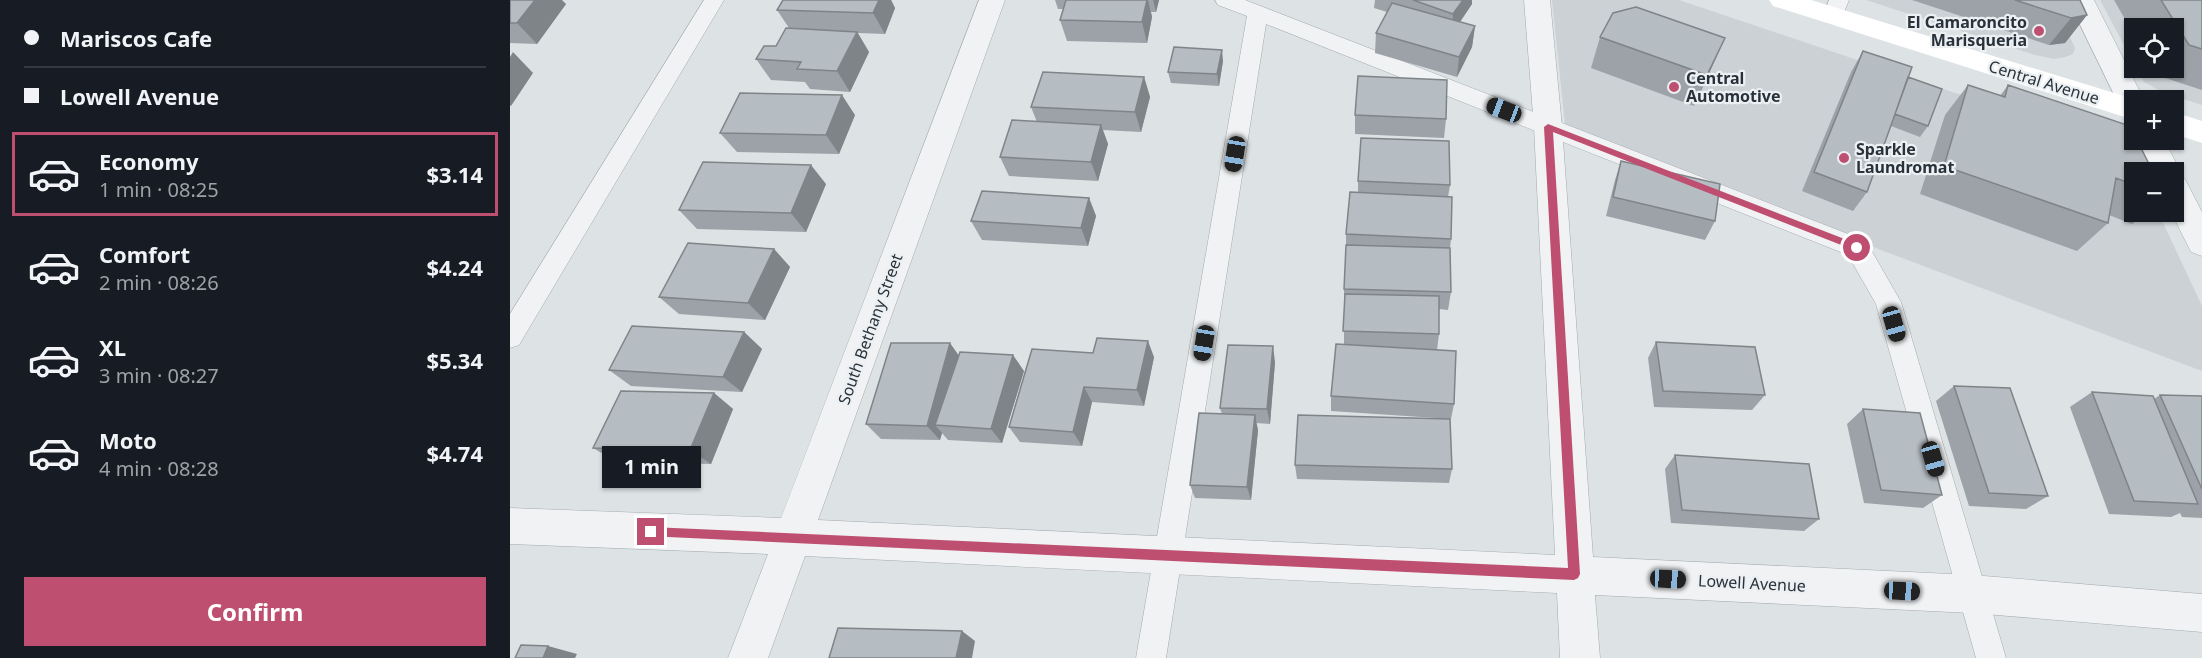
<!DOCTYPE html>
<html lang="en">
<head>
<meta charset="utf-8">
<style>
  :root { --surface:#171b24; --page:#242831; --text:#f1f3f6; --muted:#9ea1a6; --line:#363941; --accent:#be4f70 }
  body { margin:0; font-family:"Noto Sans",sans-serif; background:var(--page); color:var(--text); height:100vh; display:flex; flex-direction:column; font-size:22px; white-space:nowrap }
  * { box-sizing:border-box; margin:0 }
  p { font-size:20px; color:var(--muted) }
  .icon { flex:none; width:33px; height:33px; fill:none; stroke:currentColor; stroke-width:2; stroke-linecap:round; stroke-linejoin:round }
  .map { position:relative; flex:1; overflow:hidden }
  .drawer { display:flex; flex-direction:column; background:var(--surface); width:510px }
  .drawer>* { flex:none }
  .banner { display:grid; align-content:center; height:132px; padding:0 24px; background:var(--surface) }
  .tools { position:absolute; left:1614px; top:18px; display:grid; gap:12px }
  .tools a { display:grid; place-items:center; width:60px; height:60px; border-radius:0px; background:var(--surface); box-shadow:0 2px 4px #0004; font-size:30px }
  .end { position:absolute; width:27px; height:27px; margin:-14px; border:8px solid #be4f70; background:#fff; box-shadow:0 0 0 3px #fff }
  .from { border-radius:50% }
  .bubble { position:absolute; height:42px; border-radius:0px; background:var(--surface); box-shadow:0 2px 4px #0004; font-size:20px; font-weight:700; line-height:42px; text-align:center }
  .car { position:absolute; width:18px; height:36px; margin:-18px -9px; border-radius:8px; box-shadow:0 0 4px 2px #0007; background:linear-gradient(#222 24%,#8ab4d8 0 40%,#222 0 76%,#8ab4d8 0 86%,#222 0) }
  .banner b { display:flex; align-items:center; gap:21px; height:57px; font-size:22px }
  .banner b+b { border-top:2px solid var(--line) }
  .banner i { width:15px; height:15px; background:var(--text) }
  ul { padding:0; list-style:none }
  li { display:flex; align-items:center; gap:18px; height:84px; margin:0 12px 9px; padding:0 12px; border:3px solid transparent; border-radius:0px }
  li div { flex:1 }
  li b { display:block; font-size:22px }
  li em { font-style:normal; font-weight:700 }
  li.on { border-color:var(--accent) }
  li>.icon { width:54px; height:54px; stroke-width:1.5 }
  .primary-button { display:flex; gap:12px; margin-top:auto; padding:12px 24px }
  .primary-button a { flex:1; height:69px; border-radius:0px; background:var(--accent); color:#fff; font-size:24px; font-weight:700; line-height:69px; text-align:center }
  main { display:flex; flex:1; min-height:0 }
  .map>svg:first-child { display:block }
</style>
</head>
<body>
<main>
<section class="drawer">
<div class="banner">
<b><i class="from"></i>Mariscos Cafe</b>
<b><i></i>Lowell Avenue</b>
</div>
<ul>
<li class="on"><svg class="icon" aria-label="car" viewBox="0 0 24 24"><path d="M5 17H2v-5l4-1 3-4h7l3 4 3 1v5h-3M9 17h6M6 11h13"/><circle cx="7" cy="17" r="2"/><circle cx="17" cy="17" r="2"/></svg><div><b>Economy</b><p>1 min · 08:25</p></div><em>$3.14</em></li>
<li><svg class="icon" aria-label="car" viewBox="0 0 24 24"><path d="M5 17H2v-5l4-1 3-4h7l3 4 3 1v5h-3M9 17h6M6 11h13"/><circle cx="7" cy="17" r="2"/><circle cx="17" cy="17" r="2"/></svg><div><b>Comfort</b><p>2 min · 08:26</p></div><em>$4.24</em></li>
<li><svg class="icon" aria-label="car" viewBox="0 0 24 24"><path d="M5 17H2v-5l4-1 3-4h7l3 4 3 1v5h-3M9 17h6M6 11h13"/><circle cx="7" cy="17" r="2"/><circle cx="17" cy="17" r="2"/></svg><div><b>XL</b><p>3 min · 08:27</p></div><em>$5.34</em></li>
<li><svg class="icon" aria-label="car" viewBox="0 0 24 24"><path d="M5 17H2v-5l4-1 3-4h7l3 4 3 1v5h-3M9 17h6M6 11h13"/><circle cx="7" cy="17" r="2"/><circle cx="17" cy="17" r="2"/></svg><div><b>Moto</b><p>4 min · 08:28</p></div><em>$4.74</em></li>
</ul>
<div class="primary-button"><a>Confirm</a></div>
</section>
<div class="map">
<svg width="1692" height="658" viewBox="0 0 1692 658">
  <rect width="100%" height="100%" fill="#dde2e5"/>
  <!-- built -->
  <path fill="#ccd1d6" d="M 1042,0 L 1169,0 L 1606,147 L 1624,172 L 1624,212 L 1648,212 L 1692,306 L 1692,371 L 1371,250 L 1055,124 Z
    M 1356,0 L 1543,0 L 1565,48 L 1563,54 L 1555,57 L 1544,59 L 1525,55 Z
    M 1590,0 L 1692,0 L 1692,105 L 1654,93 L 1634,82 L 1626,68 L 1664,68 L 1664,28 L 1624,28 L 1624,64 Z"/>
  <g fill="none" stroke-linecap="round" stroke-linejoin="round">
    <!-- lane casing -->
    <g stroke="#a3aaae" stroke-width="1">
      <path id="lane" d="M 194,0 L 214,0 L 9,345 L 0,348 L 0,314 Z
        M 705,0 L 735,0 L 1356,241 L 1391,302 L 1496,658 L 1466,658 L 1366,304 L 1338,255 L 756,24 L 656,658 L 626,658 L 737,16 L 708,5 Z
        M 1319,0 L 1339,0 L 1330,22 L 1323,24 L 1316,22 L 1313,17 Z"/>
    </g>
    <!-- street casing -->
    <g stroke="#a3aaae" stroke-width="1">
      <path id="street" d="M 469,0 L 495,0 L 308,520 L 1045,555 L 1024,127 L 1014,0 L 1040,0 L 1052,127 L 1083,557 L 1462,575 L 1692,594 L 1692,632 L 1462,613 L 1085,595 L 1090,658 L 1050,658 L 1047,593 L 295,556 L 258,658 L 218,658 L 258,554 L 0,544 L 0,508 L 271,518 Z
        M 1558,0 L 1584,0 L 1634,100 L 1624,100 L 1624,118 L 1614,115 Z
        M 1625,140 L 1654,140 L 1671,172 L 1668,177 L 1675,179 L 1692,212 L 1692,256 L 1681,252 L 1661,212 L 1664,212 L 1664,172 L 1641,172 Z"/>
    </g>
    <!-- lane -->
    <use href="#lane" fill="#f0f2f4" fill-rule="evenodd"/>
    <!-- street -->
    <use href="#street" fill="#f0f2f4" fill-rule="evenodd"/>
    <!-- secondary -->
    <path fill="#fff" fill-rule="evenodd" d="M 1259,0 L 1301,0 L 1627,100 L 1624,100 L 1624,120 L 1263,6 Z
      M 1664,112 L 1692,121 L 1692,143 L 1664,134 Z"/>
  </g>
  <!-- wall -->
  <path fill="#9ca2a7" d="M 0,0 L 56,4 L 27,44 L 0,43 Z
    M 273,0 L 381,0 L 385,8 L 375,34 L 348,33 L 359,52 L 340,92 L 300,89 L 295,82 L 261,80 L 246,59 L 266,46 L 279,28 L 267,10 Z
    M 545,0 L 649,0 L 646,12 L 641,12 L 642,17 L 637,43 L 557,41 L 550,20 L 553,9 L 548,9 Z
    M 865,0 L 962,0 L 962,4 L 950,22 L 965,26 L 962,47 L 947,77 L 865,53 L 866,33 L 877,12 L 864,8 Z
    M 1402,0 L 1570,0 L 1577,15 L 1555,43 L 1539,45 Z
    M 1604,0 L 1692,0 L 1692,90 L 1649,76 L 1644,68 L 1664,68 L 1664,28 L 1624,28 L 1624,35 Z
    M 1090,37 L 1215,38 L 1184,106 L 1081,68 Z
    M 1353,51 L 1398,77 L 1418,126 L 1410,137 L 1381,126 L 1357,192 L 1343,211 L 1292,191 L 1341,72 Z
    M 713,61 L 709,86 L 661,83 L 658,72 Z
    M 634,77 L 640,97 L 631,132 L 593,130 L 598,144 L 588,181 L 499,176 L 490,157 L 527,122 L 521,107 Z
    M 1458,85 L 1490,96 L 1498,85 L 1624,172 L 1624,212 L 1637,212 L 1622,224 L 1599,215 L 1598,223 L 1567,251 L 1410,194 L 1435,115 Z
    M 345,115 L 329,154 L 227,152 L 210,133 Z
    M 845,115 L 936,119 L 934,138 L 845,134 Z
    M 1111,161 L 1205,221 L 1195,240 L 1096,216 L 1105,180 Z
    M 848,181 L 940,185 L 938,197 L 941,239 L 940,248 L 941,292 L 938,310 L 929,309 L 929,334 L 927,350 L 944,404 L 941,419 L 821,411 L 821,396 L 834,345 L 834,289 L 836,248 L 836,234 L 848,192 Z
    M 316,184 L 296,232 L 187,229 L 169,210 Z
    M 579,198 L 586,216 L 578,246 L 472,240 L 461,221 Z
    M 264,249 L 280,267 L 255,320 L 169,314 L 149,297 Z
    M 234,332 L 252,349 L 232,392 L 121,386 L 99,370 Z
    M 1146,342 L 1255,395 L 1242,410 L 1144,407 L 1138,358 Z
    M 522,349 L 644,357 L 634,406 L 582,402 L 572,446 L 510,442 L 499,427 Z
    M 449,355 L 514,371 L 492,443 L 438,440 L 432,433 L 430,440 L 371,439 L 356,424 Z
    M 765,362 L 760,424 L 746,423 L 748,430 L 741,500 L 685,498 L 680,485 L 712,414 L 710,408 Z
    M 1444,386 L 1538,496 L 1516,509 L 1459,506 L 1426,401 Z
    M 1582,392 L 1644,399 L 1650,395 L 1692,396 L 1692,518 L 1672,517 L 1670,513 L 1661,517 L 1599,514 L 1560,407 Z
    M 204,393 L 223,409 L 201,464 L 107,462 L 83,448 Z
    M 1353,409 L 1432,495 L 1413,508 L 1354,503 L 1337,424 Z
    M 1165,455 L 1309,519 L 1294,531 L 1161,523 L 1155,469 Z
    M 785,465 L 942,469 L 939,483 L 787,479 Z"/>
  <!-- shaded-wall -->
  <path fill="#7f8488" d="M 25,0 L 52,0 L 56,4 L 27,44 L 7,23 Z
    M 369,0 L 381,0 L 385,8 L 375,34 L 363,13 Z
    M 637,0 L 638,0 L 642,17 L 637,43 L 632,22 Z
    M 643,0 L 649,0 L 646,12 Z
    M 953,0 L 962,0 L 962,4 L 941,35 L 943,14 Z
    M 1577,15 L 1555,43 L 1539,45 L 1561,18 Z
    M 965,26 L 962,47 L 947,77 L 949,57 Z
    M 347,32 L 359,52 L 340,92 L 327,71 Z
    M 1215,38 L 1201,69 L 1184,106 L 1197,75 Z
    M 712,50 L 713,61 L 709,86 L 707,74 Z
    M 3,52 L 23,73 L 1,106 L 0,105 L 0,57 Z
    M 634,77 L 640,97 L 631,132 L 625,112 Z
    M 332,95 L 345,115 L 329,154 L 316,135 Z
    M 591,125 L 598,144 L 588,181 L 581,162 Z
    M 301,165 L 316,184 L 296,232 L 281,213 Z
    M 579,198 L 586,216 L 578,246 L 571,228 Z
    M 264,249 L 280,267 L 255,320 L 238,303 Z
    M 234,332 L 252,349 L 232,392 L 213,377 Z
    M 638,341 L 644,357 L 634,406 L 627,390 Z
    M 440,343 L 452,360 L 425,425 L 432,433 L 430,440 L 417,426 Z
    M 763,346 L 765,362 L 760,424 L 757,409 Z
    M 503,355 L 514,371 L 492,443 L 481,429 Z
    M 574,387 L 582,402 L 572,446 L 563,432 Z
    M 204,393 L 223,409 L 201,464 L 180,450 Z
    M 745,415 L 748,430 L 741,500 L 737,487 Z
    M 452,631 L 465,641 L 462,658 L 446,658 Z
    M 38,646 L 67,654 L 65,658 L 33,658 Z"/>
  <!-- building -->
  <path fill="#b5bcc2" stroke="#7f8488" stroke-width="1.5" d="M 0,0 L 25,0 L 7,23 L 0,23 Z
    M 273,0 L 369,0 L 363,13 L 267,10 Z
    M 556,0 L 637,0 L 632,22 L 550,20 Z
    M 903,0 L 953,0 L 943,14 Z
    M 1505,0 L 1570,0 L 1577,15 L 1561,18 Z
    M 1651,0 L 1692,0 L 1692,49 L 1679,45 Z
    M 882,3 L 965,26 L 949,57 L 866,33 Z
    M 1126,7 L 1215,38 L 1197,75 L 1090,37 L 1103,13 Z
    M 276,28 L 347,32 L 327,71 L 287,69 L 291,62 L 246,59 L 254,46 L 266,46 Z
    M 664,47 L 712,50 L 707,74 L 658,72 Z
    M 1353,51 L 1402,67 L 1357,192 L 1304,172 Z
    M 533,72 L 634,77 L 625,112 L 521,107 Z
    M 848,76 L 937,80 L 936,119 L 845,115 Z
    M 1398,77 L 1432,89 L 1418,126 L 1385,114 Z
    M 1458,85 L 1495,97 L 1498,85 L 1620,126 L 1624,135 L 1624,140 L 1627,140 L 1643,172 L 1624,172 L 1624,185 L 1606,178 L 1598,223 L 1434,166 Z
    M 230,93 L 332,95 L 316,135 L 210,133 Z
    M 502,120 L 591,125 L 581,162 L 490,157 Z
    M 851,138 L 939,141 L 940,185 L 848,181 Z
    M 1111,161 L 1210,184 L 1205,221 L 1103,197 Z
    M 193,162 L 301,165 L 281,213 L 169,210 Z
    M 472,191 L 579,198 L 571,228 L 461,221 Z
    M 840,192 L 942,197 L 941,239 L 836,234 Z
    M 178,243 L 264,249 L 238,303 L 149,297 Z
    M 836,245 L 940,248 L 941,292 L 834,289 Z
    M 835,294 L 929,296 L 929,334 L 833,331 Z
    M 122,326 L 234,332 L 213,377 L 99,370 Z
    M 587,338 L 638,341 L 627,390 L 574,387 L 563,432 L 499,427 L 522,349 L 583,353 Z
    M 1146,342 L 1245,347 L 1255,395 L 1153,391 Z
    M 381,343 L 440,343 L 417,426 L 356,424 Z
    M 826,344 L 946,351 L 944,404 L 821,396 Z
    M 718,345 L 763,346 L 757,409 L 710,408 Z
    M 450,352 L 503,355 L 481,429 L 425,425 Z
    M 1444,386 L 1500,388 L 1538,496 L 1479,493 Z
    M 111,391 L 204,393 L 180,450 L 83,448 Z
    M 1582,392 L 1643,396 L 1688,504 L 1624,501 Z
    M 1650,395 L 1692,396 L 1692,489 Z
    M 1353,409 L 1410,413 L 1432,495 L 1371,490 Z
    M 689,413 L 745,415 L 737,487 L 680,485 Z
    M 788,415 L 940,419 L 942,469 L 785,465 Z
    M 1165,455 L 1299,464 L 1309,519 L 1172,510 Z
    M 328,628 L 452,631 L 446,658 L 319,658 Z
    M 11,645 L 38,646 L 33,658 L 5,658 Z"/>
  <!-- route -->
  <path fill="#be4f70" d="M 1038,124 L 1350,245 L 1352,248 L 1350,250 L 1344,250 L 1043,132 L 1070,574 L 1068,578 L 1064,580 L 137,536 L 137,528 L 141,527 L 1058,568 L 1034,127 Z"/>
  <!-- markers -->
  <g fill="#be4f70" stroke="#ecf0f3" stroke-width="2">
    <circle cx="1529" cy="31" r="6"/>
    <circle cx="1164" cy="87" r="6"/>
    <circle cx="1334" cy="158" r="6"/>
  </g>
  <g text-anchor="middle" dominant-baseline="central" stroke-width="4.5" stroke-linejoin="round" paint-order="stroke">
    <!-- poi labels -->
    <g font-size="16" font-weight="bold" fill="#29323a" stroke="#ecf0f3" text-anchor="start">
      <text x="1517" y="22" text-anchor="end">El Camaroncito<tspan x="1517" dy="18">Marisqueria</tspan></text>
      <text x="1176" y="78">Central<tspan x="1176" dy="18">Automotive</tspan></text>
      <text x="1346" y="149">Sparkle<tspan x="1346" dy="18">Laundromat</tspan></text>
    </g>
    <!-- street labels -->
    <g font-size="16" fill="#29323a" stroke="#ecf0f3">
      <text transform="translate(1534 82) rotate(17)">Central Avenue</text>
      <text transform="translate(360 329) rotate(-70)">South Bethany Street</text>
      <text transform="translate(1242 583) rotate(3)">Lowell Avenue</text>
    </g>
  </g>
</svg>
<div class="tools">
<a><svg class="icon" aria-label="locate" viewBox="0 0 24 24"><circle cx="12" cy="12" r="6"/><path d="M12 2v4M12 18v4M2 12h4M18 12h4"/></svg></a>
<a>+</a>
<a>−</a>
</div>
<i class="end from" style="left:1347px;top:248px"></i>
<i class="end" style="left:141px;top:532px"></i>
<div class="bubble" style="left:92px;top:446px;width:99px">1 min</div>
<i class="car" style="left:994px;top:110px;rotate:291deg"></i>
<i class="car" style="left:725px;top:154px;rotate:189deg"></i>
<i class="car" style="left:1384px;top:324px;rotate:164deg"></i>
<i class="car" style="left:694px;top:343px;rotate:189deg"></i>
<i class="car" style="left:1423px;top:459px;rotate:164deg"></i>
<i class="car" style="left:1158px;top:579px;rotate:93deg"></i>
<i class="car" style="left:1392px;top:591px;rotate:93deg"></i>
</div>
</main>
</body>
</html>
